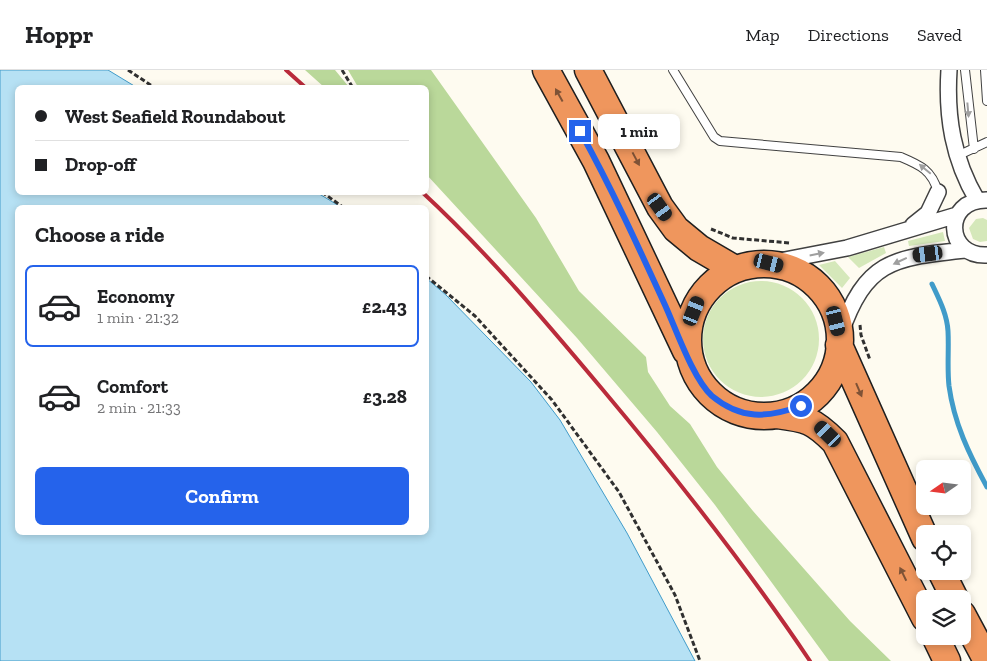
<!DOCTYPE html>
<html lang="en">
<head>
<meta charset="utf-8">
<style>
  :root { --surface:#fff; --page:#f2f2f2; --text:#202124; --muted:#757577; --line:#e0e0e0; --accent:#2563eb }
  body { margin:0; font-family:"Zilla Slab",serif; background:var(--page); color:var(--text); height:100vh; display:flex; flex-direction:column; font-size:19px; white-space:nowrap }
  * { box-sizing:border-box; margin:0 }
  p { font-size:16px; color:var(--muted) }
  .icon { flex:none; width:28px; height:28px; fill:none; stroke:currentColor; stroke-width:2; stroke-linecap:round; stroke-linejoin:round }
  .map { position:relative; flex:1; overflow:hidden }
  .details { position:absolute; left:15px; top:135px; width:414px; height:330px; display:flex; flex-direction:column; background:var(--surface); border-radius:8px; box-shadow:0 2px 8px #0003 }
  .details>* { flex:none }
  .banner { position:absolute; left:15px; top:15px; width:414px; height:110px; border-radius:8px; box-shadow:0 2px 8px #0003; display:grid; align-content:center; height:110px; padding:0 20px; background:var(--surface) }
  .needle { width:32px; rotate:256deg }
  .tools { position:absolute; left:916px; top:390px; display:grid; gap:10px }
  .tools a { display:grid; place-items:center; width:55px; height:55px; border-radius:8px; background:var(--surface); box-shadow:0 2px 8px #0003; font-size:25px }
  .end { position:absolute; width:22px; height:22px; margin:-11px; border:6px solid #2563eb; background:#fff; box-shadow:0 0 0 2px #fff }
  .from { border-radius:50% }
  .bubble { position:absolute; height:35px; border-radius:8px; background:var(--surface); box-shadow:0 2px 8px #0003; font-size:16px; font-weight:700; line-height:35px; text-align:center }
  .car { position:absolute; width:15px; height:30px; margin:-15px -8px; border-radius:6px; box-shadow:0 0 4px 1px #0007; background:linear-gradient(#222 24%,#8ab4d8 0 40%,#222 0 76%,#8ab4d8 0 86%,#222 0) }
  .banner b { display:flex; align-items:center; gap:18px; height:48px; font-size:19px }
  .banner b+b { border-top:1px solid var(--line) }
  .banner i { width:12px; height:12px; background:var(--text) }
  ul { padding:0; list-style:none }
  li { display:flex; align-items:center; gap:15px; height:82px; margin:0 10px 8px; padding:0 10px; border:2px solid transparent; border-radius:8px }
  li div { flex:1 }
  li b { display:block; font-size:19px }
  li em { font-style:normal; font-weight:700 }
  li.selected { border-color:var(--accent) }
  li>.icon { width:45px; height:45px; stroke-width:1.5 }
  h2 { padding:0 20px; font-size:22px; line-height:60px }
  .action { display:flex; gap:10px; margin-top:auto; padding:10px 20px }
  .action a { flex:1; height:58px; border-radius:8px; background:var(--accent); color:#fff; font-size:20px; font-weight:700; line-height:58px; text-align:center }
  header { display:flex; align-items:center; gap:30px; box-sizing:border-box; height:70px; padding:0 25px; background:var(--surface); border-bottom:1px solid var(--line) }
  header strong { font-size:24px }
  nav { display:flex; gap:28px; margin-inline-start:auto; font-size:18px }
  .map>svg:first-child { display:block }
</style>
</head>
<body>
<header>
<strong>Hoppr</strong>
<nav><a>Map</a><a>Directions</a><a>Saved</a></nav>
</header>
<div class="map">
<svg width="987" height="591" viewBox="0 0 987 591">
  <rect width="100%" height="100%" fill="#fefbf0"/>
  <!-- green -->
  <path fill="#d5e8ba" d="M 983,148 L 987,150 L 987,171 L 980,172 L 973,169 L 969,158 L 976,149 Z
    M 943,162 L 945,171 L 909,176 L 908,171 Z
    M 884,177 L 886,183 L 859,198 L 848,187 Z
    M 835,191 L 850,208 L 842,218 L 819,195 Z
    M703 269a58 58 0 1 1 116 0a58 58 0 1 1-116 0Z"/>
  <!-- forest -->
  <path fill="#bad89a" d="M 305,0 L 335,0 L 349,17 L 324,17 Z
    M 348,0 L 431,0 L 536,148 L 579,221 L 646,287 L 648,302 L 670,336 L 690,354 L 717,397 L 753,441 L 850,551 L 891,591 L 829,591 L 715,435 L 657,362 L 577,268 L 426,104 L 426,18 L 358,17 Z"/>
  <!-- water -->
  <path fill="#b6e1f4" stroke="#409bc9" d="M 0,0 L 108,0 L 136,17 L 18,18 L 18,122 L 316,122 L 341,137 L 18,138 L 18,462 L 426,462 L 426,208 L 446,225 L 531,312 L 560,350 L 627,463 L 695,591 L 0,591 Z"/>
  <g fill="none" stroke-linecap="round" stroke-linejoin="round">
    <!-- stream -->
    <path stroke="#409bc9" stroke-width="5" d="M 932,214 C 939,229 947,244 948,261 C 949,279 947,298 949,316 C 954,353 969,384 987,417"/>
    <!-- lane casing -->
    <g stroke="#414141" stroke-width="10">
      <path id="lane" d="M 673,0 L 714,67 L 720,71 L 901,87 C 920,95 932,100 938,122
        M 965,0 L 974,79
        M 985,0 L 987,31
        M 957,86 L 987,72"/>
    </g>
    <!-- street casing -->
    <g stroke="#414141" stroke-width="18">
      <path id="street" d="M 949,0 C 946,47 953,89 977,130
        M 986,130 C 943,130 945,187 987,185
        M 913,155 L 928,143 L 938,122
        M 769,193 L 847,178 L 957,145
        M 840,265 C 866,190 892,188 965,180"/>
    </g>
    <!-- highway casing -->
    <g stroke="#1f1f1f" stroke-width="29">
      <path id="highway" d="M 546,0 L 596,91 L 686,281
        M 588,0 L 660,137 L 676,159 L 699,178 L 735,199
        M688 270a76 76 0 1 1 152 0a76 76 0 1 1-152 0Z
        M 839,275 L 925,468
        M 777,345 C 807,349 813,350 835,372 L 925,548
        M 941,501 L 955,529
        M 962,544 L 987,591
        M 935,566 L 947,591"/>
    </g>
    <!-- path -->
    <path stroke="#303030" stroke-width="3" stroke-dasharray="5 2.5" stroke-linecap="butt" d="M 128,0 L 155,18
      M 342,0 L 353,18
      M 322,122 L 344,138
      M 711,159 L 733,168 L 790,173
      M 426,206 L 475,246 L 552,330 L 619,422 L 675,525 L 700,591
      M 860,255 L 861,265 L 870,290"/>
    <!-- lane -->
    <use href="#lane" stroke="#fff" stroke-width="8"/>
    <!-- street -->
    <use href="#street" stroke="#fff" stroke-width="15"/>
    <!-- highway -->
    <use href="#highway" stroke="#ef965d" stroke-width="26"/>
    <!-- rail -->
    <path stroke="#ba2b3b" stroke-width="4" d="M 286,0 L 306,18
      M 422,122 C 488,183 546,252 603,320 C 676,407 747,497 810,591"/>
  </g>
  <!-- one-way arrows -->
  <defs><path id="oneway-solid" d="M-6-.8H1V-3.2L6.5 0L1 3.2V.8H-6Z" transform="scale(1.25)"/></defs>
  <g fill="#7e5236">
    <use href="#oneway-solid" transform="translate(559 25) rotate(-119)"/>
    <use href="#oneway-solid" transform="translate(636 89) rotate(62)"/>
    <use href="#oneway-solid" transform="translate(859 320) rotate(67)"/>
    <use href="#oneway-solid" transform="translate(903 504) rotate(-116)"/>
  </g>
  <g fill="#9f9f9f">
    <use href="#oneway-solid" transform="translate(968 40) rotate(85)"/>
    <use href="#oneway-solid" transform="translate(925 99) rotate(-140)"/>
    <use href="#oneway-solid" transform="translate(817 184) rotate(-11)"/>
    <use href="#oneway-solid" transform="translate(900 191) rotate(155)"/>
  </g>
  <g fill="none" stroke-linecap="round" stroke-linejoin="round">
    <!-- route -->
    <path stroke="#2563eb" stroke-width="6" d="M 580,61 C 611,117 638,176 665,235 C 676,259 693,309 712,326 C 741,350 767,348 801,336"/>
  </g>
</svg>
<div class="tools">
<a><svg class="needle" viewBox="-14 -14 28 28"><path d="M0-13l5 13h-10z" fill="#e53935"/><path d="M0 13l5-13h-10z" fill="#757577"/></svg></a>
<a><svg class="icon" aria-label="locate" viewBox="0 0 24 24"><circle cx="12" cy="12" r="6"/><path d="M12 2v4M12 18v4M2 12h4M18 12h4"/></svg></a>
<a><svg class="icon" aria-label="layers" viewBox="0 0 24 24"><path d="M12 4l9 5-9 5-9-5zM3 14l9 5 9-5"/></svg></a>
</div>
<i class="end from" style="left:801px;top:336px"></i>
<i class="end" style="left:580px;top:61px"></i>
<div class="bubble" style="left:598px;top:44px;width:82px">1 min</div>
<i class="car" style="left:660px;top:137px;rotate:144deg"></i>
<i class="car" style="left:928px;top:184px;rotate:263deg"></i>
<i class="car" style="left:769px;top:193px;rotate:104deg"></i>
<i class="car" style="left:694px;top:241px;rotate:22deg"></i>
<i class="car" style="left:836px;top:251px;rotate:166deg"></i>
<i class="car" style="left:828px;top:364px;rotate:314deg"></i>
<div class="banner">
<b><i class="from"></i>West Seafield Roundabout</b>
<b><i></i>Drop-off</b>
</div>
<section class="details">
<h2>Choose a ride</h2>
<ul>
<li class="selected"><svg class="icon" aria-label="car" viewBox="0 0 24 24"><path d="M5 17H2v-5l4-1 3-4h7l3 4 3 1v5h-3M9 17h6M6 11h13"/><circle cx="7" cy="17" r="2"/><circle cx="17" cy="17" r="2"/></svg><div><b>Economy</b><p>1 min · 21:32</p></div><em>£2.43</em></li>
<li><svg class="icon" aria-label="car" viewBox="0 0 24 24"><path d="M5 17H2v-5l4-1 3-4h7l3 4 3 1v5h-3M9 17h6M6 11h13"/><circle cx="7" cy="17" r="2"/><circle cx="17" cy="17" r="2"/></svg><div><b>Comfort</b><p>2 min · 21:33</p></div><em>£3.28</em></li>
</ul>
<div class="action"><a>Confirm</a></div>
</section>
</div>
</body>
</html>
